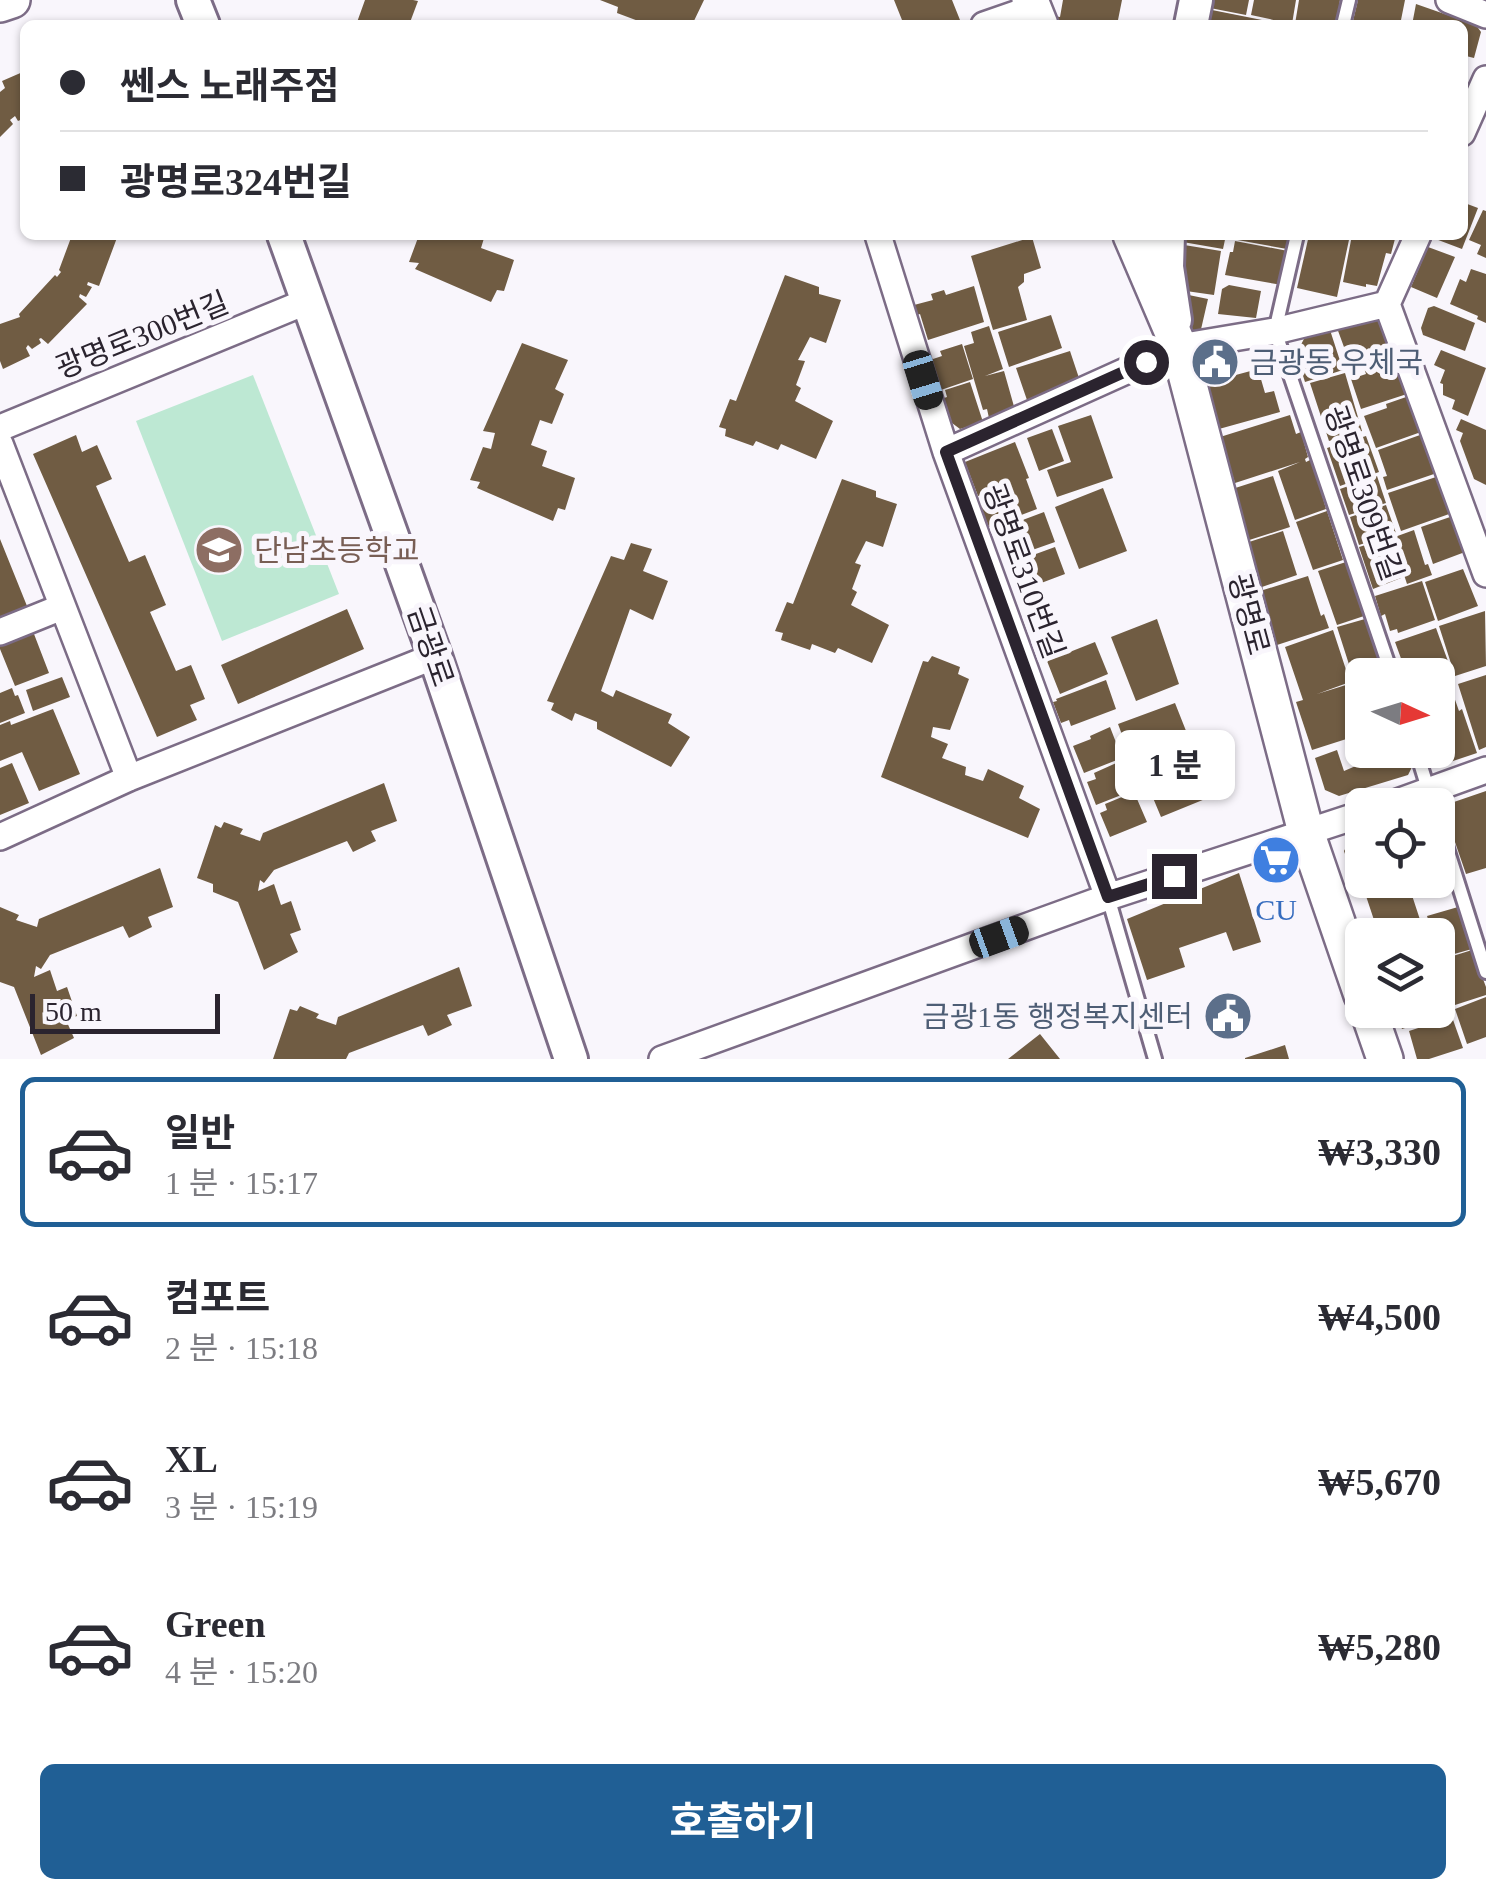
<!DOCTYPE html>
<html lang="ko">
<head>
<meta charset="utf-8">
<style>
  :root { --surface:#fff; --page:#f2f2f3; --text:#2b2b33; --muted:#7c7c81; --line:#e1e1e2; --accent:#205f95 }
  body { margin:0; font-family:"Times New Roman","Noto Sans KR",serif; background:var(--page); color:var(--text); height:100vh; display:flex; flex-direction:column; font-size:38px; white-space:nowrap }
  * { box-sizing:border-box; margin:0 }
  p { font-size:32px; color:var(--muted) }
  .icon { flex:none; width:55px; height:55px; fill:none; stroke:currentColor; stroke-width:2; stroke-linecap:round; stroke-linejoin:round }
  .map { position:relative; height:1059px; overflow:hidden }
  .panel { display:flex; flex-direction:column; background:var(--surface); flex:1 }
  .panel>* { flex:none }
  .top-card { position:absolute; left:20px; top:20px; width:1448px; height:220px; border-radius:15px; box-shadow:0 2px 8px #0004; display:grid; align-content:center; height:220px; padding:0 40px; background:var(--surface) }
  .needle { width:65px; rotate:94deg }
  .fabs { position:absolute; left:1345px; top:658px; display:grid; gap:20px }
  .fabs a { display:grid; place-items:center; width:110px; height:110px; border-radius:15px; background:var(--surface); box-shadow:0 2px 8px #0004; font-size:50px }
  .scale { position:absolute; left:30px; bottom:25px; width:190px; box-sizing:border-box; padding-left:10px; border:5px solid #2b242f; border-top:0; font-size:28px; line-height:35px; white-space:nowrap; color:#2b242f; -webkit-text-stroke:8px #f9f6fc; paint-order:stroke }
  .end { position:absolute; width:45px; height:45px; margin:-22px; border:12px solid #2b242f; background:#fff; box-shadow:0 0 0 5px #fff }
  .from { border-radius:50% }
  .bubble { position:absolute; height:70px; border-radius:15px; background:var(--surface); box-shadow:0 2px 8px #0004; font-size:32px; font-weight:700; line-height:70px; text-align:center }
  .car { position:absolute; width:30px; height:60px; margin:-30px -15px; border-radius:12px; box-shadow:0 0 8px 2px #0007; background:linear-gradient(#222 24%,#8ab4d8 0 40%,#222 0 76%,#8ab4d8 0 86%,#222 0) }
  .top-card b { display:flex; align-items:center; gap:35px; height:95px; font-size:38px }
  .top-card b+b { border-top:2px solid var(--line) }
  .top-card i { width:25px; height:25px; background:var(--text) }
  ul { padding:18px 0 0; list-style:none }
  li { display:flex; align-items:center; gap:30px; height:150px; margin:0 20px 15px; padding:0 20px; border:5px solid transparent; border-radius:15px }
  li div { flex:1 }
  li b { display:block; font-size:38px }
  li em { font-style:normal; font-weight:700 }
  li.active { border-color:var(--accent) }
  li>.icon { width:90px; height:90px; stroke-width:1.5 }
  .button { display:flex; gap:20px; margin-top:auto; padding:20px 40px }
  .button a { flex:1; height:115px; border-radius:15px; background:var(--accent); color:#fff; font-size:40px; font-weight:700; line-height:115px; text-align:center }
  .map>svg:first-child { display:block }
</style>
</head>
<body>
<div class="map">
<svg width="1486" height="1059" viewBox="0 0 1486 1059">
  <rect width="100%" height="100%" fill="#f9f6fc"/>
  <!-- green -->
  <path fill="#bde8d3" d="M 253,375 L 339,594 L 222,641 L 136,421 Z"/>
  <!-- building -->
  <path fill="#705c43" d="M 365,0 L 413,0 L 418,1 L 409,25 L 356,25 Z
    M 600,0 L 704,0 L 692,25 L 649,25 L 617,13 L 618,7 Z
    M 894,0 L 952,0 L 960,20 L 946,25 L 904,25 Z
    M 1063,0 L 1122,0 L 1117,25 L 1053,25 L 1054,16 L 1060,17 Z
    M 1212,0 L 1249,0 L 1246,15 L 1210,8 Z
    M 1254,0 L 1296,0 L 1292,24 L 1251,15 Z
    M 1299,0 L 1340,0 L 1336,25 L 1295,24 Z
    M 1358,0 L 1405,0 L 1400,25 L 1352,25 Z
    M 1416,4 L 1476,25 L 1481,32 L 1474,58 L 1462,55 L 1462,25 L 1412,25 Z
    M 1212,10 L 1262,20 L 1261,25 L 1209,25 Z
    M 25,71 L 25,118 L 18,121 L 15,116 L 10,120 L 13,124 L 0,137 L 0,92 L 5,88 L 2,81 Z
    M 1462,202 L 1478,208 L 1462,249 L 1433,238 L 1434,235 L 1462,235 Z
    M 1483,210 L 1486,211 L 1486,258 L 1477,254 L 1481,245 L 1469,240 Z
    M 72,235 L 118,235 L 99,286 L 88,282 L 87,285 L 92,287 L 86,297 L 80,294 L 79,297 L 87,304 L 48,344 L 41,338 L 39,339 L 41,343 L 32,349 L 28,345 L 26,348 L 30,356 L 3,369 L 0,361 L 0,324 L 20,317 L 19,314 L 55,275 L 57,277 L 61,272 L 59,270 Z
    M 419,235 L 485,235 L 481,248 L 514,260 L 504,291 L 497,290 L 491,302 L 415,269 L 419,263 L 409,262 Z
    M 1178,235 L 1226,235 L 1223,249 L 1177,241 Z
    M 1233,235 L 1290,235 L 1291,242 L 1287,249 L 1232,239 Z
    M 1309,235 L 1350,235 L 1337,297 L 1297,288 Z
    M 1352,235 L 1396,235 L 1391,254 L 1386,253 L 1377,286 L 1366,284 L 1366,287 L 1343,282 Z
    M 1032,237 L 1041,268 L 1024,274 L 1024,282 L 1018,287 L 1027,320 L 993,330 L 971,256 Z
    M 1235,241 L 1288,251 L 1282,285 L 1225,275 L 1230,252 L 1233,252 Z
    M 1178,244 L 1221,251 L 1214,295 L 1179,290 Z
    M 1428,247 L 1455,257 L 1437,298 L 1411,287 Z
    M 1471,269 L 1486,274 L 1486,323 L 1477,319 L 1478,316 L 1450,304 L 1460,279 L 1466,282 Z
    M 785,275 L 819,287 L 819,294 L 841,300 L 826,343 L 810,337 L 798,360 L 805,361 L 796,385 L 801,388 L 795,401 L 833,421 L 816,459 L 781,444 L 778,450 L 756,441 L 753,446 L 725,436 L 726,429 L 719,427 L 730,399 L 736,401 Z
    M 1229,285 L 1261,291 L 1256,318 L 1218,314 L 1222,289 Z
    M 974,286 L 984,322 L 928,340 L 920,314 L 917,315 L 914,305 L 933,300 L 931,294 L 944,290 L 946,295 Z
    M 1179,293 L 1208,299 L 1199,338 L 1185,329 Z
    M 1434,306 L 1475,323 L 1465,351 L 1423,335 L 1421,328 L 1428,308 Z
    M 1051,315 L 1062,348 L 1009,367 L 998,332 Z
    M 1370,316 L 1387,327 L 1394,354 L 1361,365 L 1357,354 L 1348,358 L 1337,328 Z
    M 989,326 L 1003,369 L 985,376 L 1004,371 L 1015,410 L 989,418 L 987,409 L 983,410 L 964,346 L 974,343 L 971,332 Z
    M 1330,330 L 1343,370 L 1305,382 L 1296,354 L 1305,337 Z
    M 522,343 L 568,360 L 555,389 L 564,394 L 552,424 L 540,420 L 531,445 L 547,451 L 542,466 L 575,478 L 565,510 L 558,508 L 553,521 L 477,488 L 480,482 L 470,480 L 483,447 L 491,449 L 495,433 L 483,431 Z
    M 962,344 L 973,379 L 941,390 L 930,360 L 942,356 L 940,351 Z
    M 1441,350 L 1486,368 L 1468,416 L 1452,409 L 1455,400 L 1443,395 L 1443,384 L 1440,383 L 1445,370 L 1434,365 Z
    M 1070,351 L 1081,384 L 1028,403 L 1016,368 Z
    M 1397,357 L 1407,394 L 1361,409 L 1351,379 L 1366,374 L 1364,368 Z
    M 1258,369 L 1265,393 L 1274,391 L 1280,412 L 1219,429 L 1206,383 Z
    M 1345,373 L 1362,431 L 1329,441 L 1310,383 Z
    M 970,382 L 983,422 L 960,429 L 952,423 L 944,398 L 947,397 L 945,390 Z
    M 1409,396 L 1421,432 L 1376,448 L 1364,416 L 1387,408 L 1386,404 Z
    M 1091,415 L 1113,478 L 1057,497 L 1047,470 L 1071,462 L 1058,426 Z
    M 1290,415 L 1296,434 L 1301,432 L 1308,457 L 1305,459 L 1306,462 L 1312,459 L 1326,509 L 1295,520 L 1278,471 L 1300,462 L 1235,483 L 1220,437 Z
    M 1461,419 L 1486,430 L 1486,485 L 1474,479 L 1460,441 L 1463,433 L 1456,430 Z
    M 1052,429 L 1064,461 L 1039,471 L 1027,438 Z
    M 76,435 L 82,452 L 97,445 L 112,479 L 96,486 L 129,562 L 145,555 L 166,605 L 150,612 L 176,671 L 191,665 L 205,699 L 190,705 L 197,720 L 157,737 L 33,454 Z
    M 1420,435 L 1434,474 L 1387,490 L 1383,477 L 1387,476 L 1378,450 Z
    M 1366,436 L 1379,472 L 1340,486 L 1327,448 Z
    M 1015,442 L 1029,478 L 1026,479 L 1037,509 L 989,527 L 979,503 L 1006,493 L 1007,486 L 978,496 L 965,462 Z
    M 1273,476 L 1290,527 L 1243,542 L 1229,490 Z
    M 1377,476 L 1386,503 L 1349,515 L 1340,489 Z
    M 1439,476 L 1452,513 L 1401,531 L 1388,493 Z
    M 842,479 L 876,491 L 876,497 L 897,504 L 883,547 L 866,541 L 855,563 L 861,565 L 852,589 L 857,592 L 851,605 L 889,625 L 872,663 L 838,648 L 835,653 L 812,644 L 810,650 L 781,640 L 783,633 L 775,631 L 787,602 L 793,604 Z
    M 1103,488 L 1127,551 L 1079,569 L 1055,507 Z
    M 1386,505 L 1396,533 L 1359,545 L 1350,517 Z
    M 1327,511 L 1343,560 L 1313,570 L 1296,522 Z
    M 1044,512 L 1055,542 L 1007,559 L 996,530 Z
    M 1453,516 L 1465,552 L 1433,564 L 1421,527 Z
    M 1414,530 L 1425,565 L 1428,564 L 1432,575 L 1407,584 L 1392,538 Z
    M 1283,531 L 1297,575 L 1259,588 L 1246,543 Z
    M 1388,538 L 1401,578 L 1373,589 L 1359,547 Z
    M 0,539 L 27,606 L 0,617 Z
    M 631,543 L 652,549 L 643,571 L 668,581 L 653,620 L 630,609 L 601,691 L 613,697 L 616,690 L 672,714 L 668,723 L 690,737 L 671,767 L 597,729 L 597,722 L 575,713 L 572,721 L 551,710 L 554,703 L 547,701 L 611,556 L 624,560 Z
    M 1055,547 L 1065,574 L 1020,591 L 1011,563 Z
    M 1346,562 L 1364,616 L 1337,625 L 1318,571 Z
    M 1463,569 L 1478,606 L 1438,621 L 1425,582 Z
    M 1308,576 L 1321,616 L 1324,614 L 1329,628 L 1277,645 L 1260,591 Z
    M 1422,581 L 1435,620 L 1398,633 L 1397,629 L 1390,631 L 1385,614 L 1381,616 L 1375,596 Z
    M 347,609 L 364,649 L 238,704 L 221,665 Z
    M 1485,611 L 1486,666 L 1455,676 L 1439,626 Z
    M 1157,619 L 1179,684 L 1136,701 L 1111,637 Z
    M 1365,619 L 1382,670 L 1362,675 L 1354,680 L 1337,627 Z
    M 1436,628 L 1454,678 L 1438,684 L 1438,675 L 1407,675 L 1395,642 Z
    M 1333,630 L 1350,682 L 1317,694 L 1362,680 L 1362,734 L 1312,750 L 1296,702 L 1303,700 L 1285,647 Z
    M 27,631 L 34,634 L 49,673 L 15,686 L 0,649 L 0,642 Z
    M 1095,642 L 1108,674 L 1060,694 L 1047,661 Z
    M 932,656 L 960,667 L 958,674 L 969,679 L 950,730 L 933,727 L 931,737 L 948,744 L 942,758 L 966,767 L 965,775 L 983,781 L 988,769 L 1024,786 L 1019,798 L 1040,809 L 1028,838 L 881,777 L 923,661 L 928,662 Z
    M 1486,675 L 1486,747 L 1479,750 L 1458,684 Z
    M 62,677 L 70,697 L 33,711 L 26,690 Z
    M 1106,680 L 1116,709 L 1071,726 L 1069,720 L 1061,723 L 1053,702 L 1057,701 L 1056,699 Z
    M 12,688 L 15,696 L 18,695 L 25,713 L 0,723 L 0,693 Z
    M 1453,694 L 1459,711 L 1462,709 L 1477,753 L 1435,767 L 1432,765 L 1426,750 L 1438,750 L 1438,699 Z
    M 1175,703 L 1194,751 L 1136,772 L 1118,724 Z
    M 53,709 L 80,774 L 39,791 L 22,752 L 0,761 L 0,725 L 10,721 L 11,725 Z
    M 1110,727 L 1122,758 L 1084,773 L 1073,746 L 1091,739 L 1090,736 Z
    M 1337,750 L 1344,771 L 1379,756 L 1380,761 L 1391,758 L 1390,752 L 1395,750 L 1409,750 L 1413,765 L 1408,775 L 1339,796 L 1325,790 L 1315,758 Z
    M 1194,759 L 1210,797 L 1161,817 L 1143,774 L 1180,760 L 1181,764 Z
    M 1123,760 L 1134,790 L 1096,805 L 1087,782 L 1096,779 L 1094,773 Z
    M 12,763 L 29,803 L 0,815 L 0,768 Z
    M 384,783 L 397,821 L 371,831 L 376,841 L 353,852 L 347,841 L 274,870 L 264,883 L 260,880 L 258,891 L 274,884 L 281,905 L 291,901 L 301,930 L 290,934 L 298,952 L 264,970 L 238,902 L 213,892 L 213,884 L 197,878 L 215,825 L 221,828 L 224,822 L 243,829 L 240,834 L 260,841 L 263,833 Z
    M 1486,791 L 1486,868 L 1466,874 L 1445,813 L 1451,803 Z
    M 1134,792 L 1147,822 L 1110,837 L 1100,813 L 1107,810 L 1105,804 Z
    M 1362,831 L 1362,880 L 1373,881 L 1356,886 L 1344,851 L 1353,835 Z
    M 160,868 L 173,907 L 148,917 L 152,927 L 129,938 L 123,926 L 50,955 L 41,969 L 36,966 L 34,977 L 50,970 L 57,991 L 67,987 L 77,1016 L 66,1020 L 74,1038 L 41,1055 L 14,987 L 0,982 L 0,907 L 19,915 L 16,920 L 37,927 L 39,919 Z
    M 1239,873 L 1261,942 L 1233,951 L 1226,932 L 1179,948 L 1185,967 L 1147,980 L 1127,919 Z
    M 1384,880 L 1407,880 L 1425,935 L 1379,935 L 1363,887 Z
    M 1458,907 L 1472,949 L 1440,958 L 1438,935 L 1433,935 L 1427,916 Z
    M 1472,950 L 1486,987 L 1486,995 L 1455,1005 L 1440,960 Z
    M 459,967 L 472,1006 L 447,1015 L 452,1025 L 428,1036 L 423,1025 L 349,1053 L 346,1059 L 273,1059 L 290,1009 L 297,1011 L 300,1006 L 319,1014 L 316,1018 L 336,1025 L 338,1017 Z
    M 1438,984 L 1448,1014 L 1402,1029 L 1396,1010 L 1438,1010 Z
    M 1486,997 L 1486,1037 L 1467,1044 L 1455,1009 Z
    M 1452,1017 L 1463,1048 L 1429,1059 L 1417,1059 L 1409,1031 Z
    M 1040,1034 L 1060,1059 L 1008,1059 Z
    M 1285,1045 L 1289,1059 L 1245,1059 L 1245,1058 Z"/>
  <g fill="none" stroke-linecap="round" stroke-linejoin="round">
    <!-- service casing -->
    <g stroke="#7c6c86" stroke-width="18">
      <path id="service" d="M 1343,25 L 1349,0
        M 1297,235 L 1275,331 L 1392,675
        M 1416,750 L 1433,805
        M 1438,820 L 1486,972
        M 1108,897 L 1155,1059"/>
    </g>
    <!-- minor casing -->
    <g stroke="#7c6c86" stroke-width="30">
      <path id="minor" d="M 1449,0 L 1486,15
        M 984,25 L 1033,8
        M 1462,133 L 1486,79
        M 878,235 L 946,452 L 1108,897
        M 1418,235 L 1387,304 L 1486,574
        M 0,428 L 308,301
        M 0,444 L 129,778
        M 946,452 L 1179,347 L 1275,331 L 1387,304
        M 0,632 L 62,607
        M 1389,805 L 1486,770
        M 0,837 L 129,778 L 435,656
        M 662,1059 L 1108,897 L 1362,814"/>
    </g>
    <!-- tertiary casing -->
    <g stroke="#7c6c86" stroke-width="38">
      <path id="tertiary" d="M 193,0 L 203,25
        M 1191,25 L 1196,0
        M 284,235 L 435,656 L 571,1059
        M 1168,235 L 1167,267 L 1175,320"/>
    </g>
    <!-- secondary casing -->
    <g stroke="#7c6c86" stroke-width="40">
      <path id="secondary" d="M 1030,0 L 1040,25
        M 0,4 L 12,0
        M 1131,235 L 1179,347 L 1306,832 L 1362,995
        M 1368,1010 L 1385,1059"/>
    </g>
    <!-- service -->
    <use href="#service" stroke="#fff" stroke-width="12"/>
    <!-- minor -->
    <use href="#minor" stroke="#fff" stroke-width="25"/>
    <!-- tertiary -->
    <use href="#tertiary" stroke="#fff" stroke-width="32"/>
    <!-- secondary -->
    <use href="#secondary" stroke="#fff" stroke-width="35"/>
  </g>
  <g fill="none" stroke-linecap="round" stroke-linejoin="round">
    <!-- route -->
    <path stroke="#2b242f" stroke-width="12" d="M 1146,362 L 946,452 L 1108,897 L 1174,876"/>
  </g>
  <!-- icons -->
  <defs>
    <g id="civic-disc" transform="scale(2.5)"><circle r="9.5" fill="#5c6f8a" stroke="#f9f6fc"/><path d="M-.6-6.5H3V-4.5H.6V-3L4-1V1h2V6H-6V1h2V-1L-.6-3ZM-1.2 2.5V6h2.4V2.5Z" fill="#fff"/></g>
    <g id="school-disc" transform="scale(2.5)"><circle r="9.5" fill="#8d6e63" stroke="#f9f6fc"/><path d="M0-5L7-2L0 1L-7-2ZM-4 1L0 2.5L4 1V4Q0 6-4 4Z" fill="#fff"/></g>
    <g id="supermarket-disc" transform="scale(2.5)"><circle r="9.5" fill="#3f7fe0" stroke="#f9f6fc"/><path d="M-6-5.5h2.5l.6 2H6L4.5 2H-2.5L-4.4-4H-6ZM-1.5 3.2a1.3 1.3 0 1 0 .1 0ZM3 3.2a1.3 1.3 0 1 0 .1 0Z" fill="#fff"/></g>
  </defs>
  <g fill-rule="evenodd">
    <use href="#civic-disc" x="1215" y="362"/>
    <use href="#school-disc" x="219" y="550"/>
    <use href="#supermarket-disc" x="1276" y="860"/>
    <use href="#civic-disc" x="1228" y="1016"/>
  </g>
  <g text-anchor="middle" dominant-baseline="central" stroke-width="10" stroke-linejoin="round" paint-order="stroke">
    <!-- street labels -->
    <g font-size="30" fill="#2b242f" stroke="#f9f6fc">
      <text transform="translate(142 335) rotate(-22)">광명로300번길</text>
      <text transform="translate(1364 493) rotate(71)">광명로309번길</text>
      <text transform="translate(1024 571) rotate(70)">광명로310번길</text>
      <text transform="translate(1249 614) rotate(75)">광명로</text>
      <text transform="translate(431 646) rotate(71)">금광로</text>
    </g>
    <!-- service labels -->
    <g font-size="30" fill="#4e5e75" stroke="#f9f6fc" text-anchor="start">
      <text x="1250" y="362">금광동 우체국</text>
      <text x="1193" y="1016" text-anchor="end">금광1동 행정복지센터</text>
    </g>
    <!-- education labels -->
    <g font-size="30" fill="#785e54" stroke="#f9f6fc" text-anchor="start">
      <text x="254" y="550">단남초등학교</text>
    </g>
    <!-- shop labels -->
    <g font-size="30" fill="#366cbe" stroke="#f9f6fc">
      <text x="1276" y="909">CU</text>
    </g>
  </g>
</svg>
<div class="fabs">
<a><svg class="needle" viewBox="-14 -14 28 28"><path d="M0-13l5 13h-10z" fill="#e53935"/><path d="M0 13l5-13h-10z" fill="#7c7c81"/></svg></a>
<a><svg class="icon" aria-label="locate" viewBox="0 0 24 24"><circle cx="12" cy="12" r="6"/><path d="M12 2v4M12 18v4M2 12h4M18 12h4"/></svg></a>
<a><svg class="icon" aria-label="layers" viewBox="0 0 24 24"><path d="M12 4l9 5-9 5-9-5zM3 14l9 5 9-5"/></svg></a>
</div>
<div class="scale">50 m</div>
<i class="end from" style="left:1146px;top:362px"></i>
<i class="end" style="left:1174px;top:876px"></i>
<div class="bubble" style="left:1115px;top:730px;width:120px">1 분</div>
<i class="car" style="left:923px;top:380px;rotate:163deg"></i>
<i class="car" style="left:999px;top:937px;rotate:70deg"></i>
<div class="top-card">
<b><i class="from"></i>쎈스 노래주점</b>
<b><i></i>광명로324번길</b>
</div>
</div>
<section class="panel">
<ul>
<li class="active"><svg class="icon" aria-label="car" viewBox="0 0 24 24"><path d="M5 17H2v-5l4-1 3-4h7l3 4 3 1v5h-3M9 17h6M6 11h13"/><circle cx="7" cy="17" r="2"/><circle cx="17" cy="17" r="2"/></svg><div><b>일반</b><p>1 분 · 15:17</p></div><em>₩3,330</em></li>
<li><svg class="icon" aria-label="car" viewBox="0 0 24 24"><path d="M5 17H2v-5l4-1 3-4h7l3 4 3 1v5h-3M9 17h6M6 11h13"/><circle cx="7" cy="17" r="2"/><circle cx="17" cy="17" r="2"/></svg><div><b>컴포트</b><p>2 분 · 15:18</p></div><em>₩4,500</em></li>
<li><svg class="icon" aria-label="car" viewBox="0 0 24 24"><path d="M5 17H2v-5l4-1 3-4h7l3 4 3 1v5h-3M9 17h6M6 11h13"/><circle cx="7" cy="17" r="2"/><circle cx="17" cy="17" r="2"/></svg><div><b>XL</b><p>3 분 · 15:19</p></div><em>₩5,670</em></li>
<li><svg class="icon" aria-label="car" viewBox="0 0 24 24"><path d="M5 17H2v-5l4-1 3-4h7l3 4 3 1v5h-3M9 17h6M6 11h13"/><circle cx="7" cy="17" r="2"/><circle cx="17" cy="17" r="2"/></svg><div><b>Green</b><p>4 분 · 15:20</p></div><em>₩5,280</em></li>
</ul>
<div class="button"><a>호출하기</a></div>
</section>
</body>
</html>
